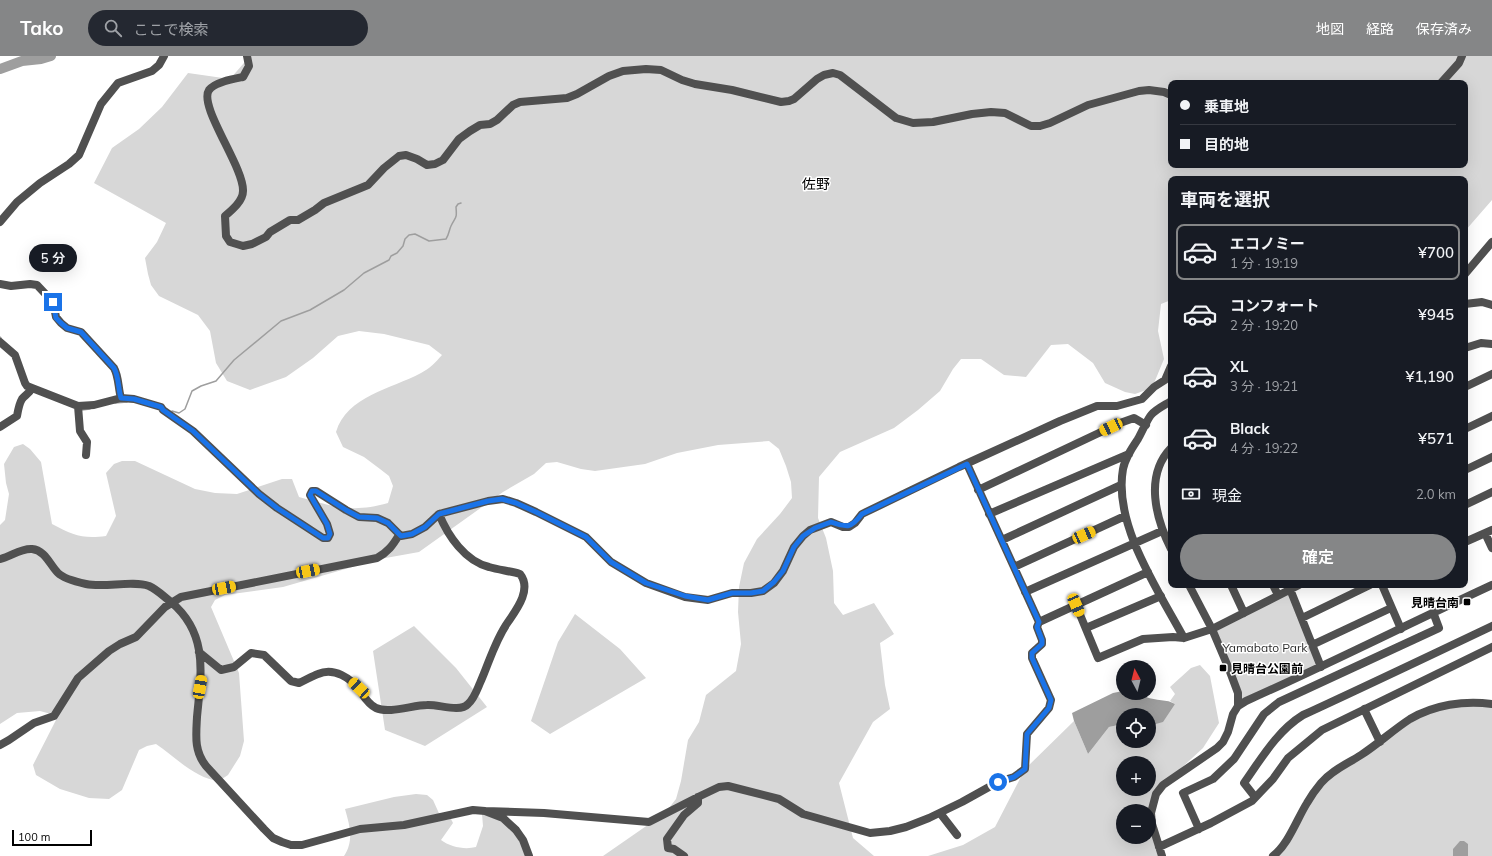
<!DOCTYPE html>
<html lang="ja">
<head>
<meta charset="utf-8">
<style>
  :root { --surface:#171b24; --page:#242831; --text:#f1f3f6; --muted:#9ea1a6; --line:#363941; --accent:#858687 }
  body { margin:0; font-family:Mulish,"Noto Sans JP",sans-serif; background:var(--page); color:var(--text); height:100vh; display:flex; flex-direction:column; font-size:15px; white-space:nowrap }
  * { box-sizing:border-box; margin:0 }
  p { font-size:13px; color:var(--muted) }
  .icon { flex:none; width:22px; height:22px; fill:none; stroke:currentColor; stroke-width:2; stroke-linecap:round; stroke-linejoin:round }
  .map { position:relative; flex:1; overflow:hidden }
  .drawer { position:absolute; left:1168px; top:120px; width:300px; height:412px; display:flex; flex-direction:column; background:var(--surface); border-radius:8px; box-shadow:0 4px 16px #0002 }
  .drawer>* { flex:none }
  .top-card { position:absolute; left:1168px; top:24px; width:300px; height:88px; border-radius:8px; box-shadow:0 4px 16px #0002; display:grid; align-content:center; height:88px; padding:0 12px; background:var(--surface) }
  .needle { width:26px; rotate:353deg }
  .buttons { position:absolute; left:1116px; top:604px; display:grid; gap:8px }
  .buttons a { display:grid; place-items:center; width:40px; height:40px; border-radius:50%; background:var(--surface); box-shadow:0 4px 16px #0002; font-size:20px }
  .scale { position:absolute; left:12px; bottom:10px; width:80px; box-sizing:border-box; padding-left:4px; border:2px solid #000; border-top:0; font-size:11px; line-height:14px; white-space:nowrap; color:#000; -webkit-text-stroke:3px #fff; paint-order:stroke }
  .end { position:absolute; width:18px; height:18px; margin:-9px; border:5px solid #1a73e8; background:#fff; box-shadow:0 0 0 2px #fff }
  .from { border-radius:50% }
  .bubble { position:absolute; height:28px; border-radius:14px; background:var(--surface); box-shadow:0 4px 16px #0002; font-size:13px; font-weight:600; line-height:28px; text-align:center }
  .car { position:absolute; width:12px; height:24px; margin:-12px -6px; border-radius:5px; box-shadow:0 0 3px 1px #0007; background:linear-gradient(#f5c518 24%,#345 0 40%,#f5c518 0 76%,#345 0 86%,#f5c518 0) }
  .top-card b { display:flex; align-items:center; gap:14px; height:38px; font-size:15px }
  .top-card b+b { border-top:1px solid var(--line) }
  .top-card i { width:10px; height:10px; background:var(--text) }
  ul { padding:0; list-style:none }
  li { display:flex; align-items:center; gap:12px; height:56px; margin:0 8px 6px; padding:0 4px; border:2px solid transparent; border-radius:8px }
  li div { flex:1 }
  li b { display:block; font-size:15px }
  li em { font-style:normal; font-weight:600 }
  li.selected { border-color:var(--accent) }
  li>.icon { width:36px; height:36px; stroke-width:1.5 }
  h2 { padding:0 12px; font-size:18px; line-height:48px }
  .pay { display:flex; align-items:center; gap:10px; height:44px; padding:0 12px; font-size:15px }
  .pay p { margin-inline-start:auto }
  .button { display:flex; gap:8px; margin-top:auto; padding:8px 12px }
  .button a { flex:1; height:46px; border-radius:24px; background:var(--accent); color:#fff; font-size:16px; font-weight:600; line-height:46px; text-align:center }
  header { display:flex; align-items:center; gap:24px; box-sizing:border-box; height:56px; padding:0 20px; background:var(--accent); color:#fff }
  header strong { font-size:19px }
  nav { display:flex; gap:22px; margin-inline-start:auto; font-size:14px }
  .search { width:280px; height:36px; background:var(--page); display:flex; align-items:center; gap:10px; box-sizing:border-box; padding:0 14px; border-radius:22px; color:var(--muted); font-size:15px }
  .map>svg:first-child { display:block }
</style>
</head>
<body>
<header>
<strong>Tako</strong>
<div class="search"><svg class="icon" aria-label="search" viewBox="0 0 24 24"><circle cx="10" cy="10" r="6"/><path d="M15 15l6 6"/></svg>ここで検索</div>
<nav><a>地図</a><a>経路</a><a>保存済み</a></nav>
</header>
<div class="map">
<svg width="1492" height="800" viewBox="0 0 1492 800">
  <rect width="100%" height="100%" fill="#fff"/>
  <!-- green -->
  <path fill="#d7d7d7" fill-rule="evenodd" d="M 250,0 L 1492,0 L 1492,144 L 1465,175 L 1465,123 L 1171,123 L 1171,244 L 1161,248 L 1158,275 L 1164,303 L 1152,332 L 1135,338 L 1125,336 L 1105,327 L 1093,307 L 1068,288 L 1051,289 L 1026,321 L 1004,319 L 981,303 L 961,303 L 953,313 L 940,335 L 918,354 L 894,372 L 840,396 L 819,421 L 818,462 L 826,482 L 833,515 L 834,547 L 843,559 L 874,547 L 894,578 L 880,587 L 885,629 L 890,653 L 873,666 L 839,727 L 853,782 L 874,800 L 603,800 L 665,757 L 676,743 L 681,725 L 688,684 L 699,666 L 706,639 L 736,615 L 741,588 L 738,556 L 739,531 L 744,507 L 757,483 L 780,458 L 792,442 L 791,426 L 786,410 L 779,393 L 769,385 L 718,389 L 677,397 L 645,408 L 595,415 L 581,413 L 557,406 L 546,407 L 534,418 L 503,436 L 419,496 L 380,503 L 283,531 L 225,539 L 215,544 L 211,551 L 239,617 L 244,685 L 240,700 L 228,719 L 219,725 C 196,723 175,701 156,688 L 147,690 L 139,694 L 122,734 L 109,743 L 89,742 L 60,733 L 36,719 L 33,709 L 56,664 L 51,658 L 40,655 L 17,657 L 0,668 L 0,469 L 5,464 L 9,438 L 6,427 L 4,408 L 14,391 L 23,388 L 30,393 L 41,406 L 52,468 C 73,479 82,483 106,480 L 116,460 L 106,417 L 114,408 L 122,405 L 135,405 L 195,433 L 215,437 L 237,438 L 282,423 L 292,423 L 299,441 C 334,451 353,457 388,447 L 393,430 L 389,420 L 380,413 L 364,401 L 343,391 L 336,376 C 347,340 391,333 421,317 C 429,313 436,306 442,299 L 429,289 L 384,278 L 359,275 L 338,280 L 313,302 L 286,321 L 250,334 L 227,325 L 216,307 L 210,275 L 198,259 L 159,240 L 151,229 L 148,218 L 145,202 L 157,186 L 166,167 L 94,127 L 112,92 L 139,73 L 162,51 L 188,17 L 230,23 ZM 1171,27 L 1465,27 L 1465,109 L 1171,109 Z
    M 1290,533 L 1321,611 L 1238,650 L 1238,637 L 1212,573 Z
    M 575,558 L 620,593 L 646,622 L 550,678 L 531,665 L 558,586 Z
    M 414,570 L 456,612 L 487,651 L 425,690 L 385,674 L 373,595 Z
    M 1200,609 L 1210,620 L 1219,667 L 1203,692 L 1163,729 L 1153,748 L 1159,800 L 928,800 L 963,789 L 995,771 L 1025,713 L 1074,665 L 1088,698 L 1109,671 L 1123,668 L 1123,685 L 1149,685 L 1149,667 L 1175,648 L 1170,645 L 1175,638 L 1170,631 L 1191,612 ZM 1123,707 L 1149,707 L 1149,733 L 1123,733 ZM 1123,755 L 1149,755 L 1149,781 L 1123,781 Z
    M 1464,647 L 1492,648 L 1492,800 L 1271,800 L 1285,786 L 1307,746 L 1335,715 L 1418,659 Z
    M 416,738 L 427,739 L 433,744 L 442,764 L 451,763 L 453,767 L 441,784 C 450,791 465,794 476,791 L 483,770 L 482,758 C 486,759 491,759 495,761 C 511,767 520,785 526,800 L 344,800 C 354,785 350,770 345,753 L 394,741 Z"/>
  <!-- water -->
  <path fill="#9e9e9e" d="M 1123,635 L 1123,637 L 1145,637 L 1146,641 C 1156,645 1167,643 1175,648 L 1163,666 L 1152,669 L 1149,668 L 1149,659 L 1123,659 L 1123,668 L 1109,671 L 1088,698 L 1074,665 L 1072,657 L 1113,637 Z
    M 1460,785 L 1464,785 L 1468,788 L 1468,800 L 1453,800 L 1453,793 Z"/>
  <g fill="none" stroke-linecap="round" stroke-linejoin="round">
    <!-- stream -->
    <path stroke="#9e9e9e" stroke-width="1.5" d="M 0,281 L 1,282
      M 115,347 L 127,346
      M 82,354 L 90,353
      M 172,355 L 179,357 L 185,353 L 192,335 L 201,330 L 216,325 L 234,304 L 281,265 L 310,254 L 344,234 L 364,217 L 389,204 L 391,200 L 397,197 L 403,190 L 405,183 L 409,179 L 415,178 L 429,185 L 446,183 C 449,179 449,174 451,170 C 456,160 457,163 456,151 L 458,148 L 461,147"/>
    <!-- river -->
    <path stroke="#9e9e9e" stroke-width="10" d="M 0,13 L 22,5 L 41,3 L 51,0"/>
    <!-- minor -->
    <path stroke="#505050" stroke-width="8" d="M 247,0 L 249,10 L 243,21 C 233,23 215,26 209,34 C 198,50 244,111 243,135 C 243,145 232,154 225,160 L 226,180 L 230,186 L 243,190 L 252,188 L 266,181 L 270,176 L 290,164 L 298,164 L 315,154 L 324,147 L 368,129 L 384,112 L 399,100 L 406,99 L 417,103 L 427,109 L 435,108 L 443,104 L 459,83 L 470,75 L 480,69 L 490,68 L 497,64 L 513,49 L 520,46 L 567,42 L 577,38 L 609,20 L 623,15 L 646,13 L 661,14 L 682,24 L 695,28 L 732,34 L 781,46 L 789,45 L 794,43 L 817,23 L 824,19 L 833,17 L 840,19 L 896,62 L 913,67 L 933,66 L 972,58 L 991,56 L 1005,57 L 1031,70 L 1040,70 L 1050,67 L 1088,49 L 1139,35 L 1149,34 L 1164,36 L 1171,39
      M 1441,27 L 1459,7 L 1462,0
      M 0,166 L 17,146 L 40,127 L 69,108 L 79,99 L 101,48 L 118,27 L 152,15 L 159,9 L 164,0
      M 1465,218 L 1492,186
      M 0,228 L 11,230 L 30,228 L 37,229 L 53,246 L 56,261 L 61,267 L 67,272 L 81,276 L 114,312 C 119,321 118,332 121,342
      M 1465,248 L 1482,246 L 1492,249
      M 0,286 L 15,299 L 25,327 L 27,330 L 32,332 L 78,350 L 94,349 L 121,342 L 134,343 L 161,351 L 163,354 L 193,375 L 259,438 L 277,452 L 323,482 L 328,482 L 330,478 L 327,468 L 310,439 L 312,435 L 316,435 L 346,454 L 359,461 L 377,462 L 388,467 L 401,480 L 412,478 L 425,471 L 439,458 L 488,445 L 503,443 L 516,447 L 536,456 L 586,481 L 611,506 L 646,527 L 685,541 L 708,544 L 732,537 L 751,537 L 763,535 L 774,527 L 783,515 L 794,491 L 803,480 L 810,474 L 831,466 L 843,471 L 849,471 L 855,467 L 862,458 L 959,411 L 1060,365 L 1097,350 L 1117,350 L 1142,343 L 1154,331 L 1165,324 L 1171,310
      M 1465,292 L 1481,287 L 1492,288
      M 1465,331 L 1492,318
      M 1171,345 C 1165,349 1156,353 1151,359 C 1148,362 1141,378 1138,383 C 1132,392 1125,402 1123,413 C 1113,468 1158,534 1184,582
      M 78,350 L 80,375 L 87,386 L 86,399
      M 0,371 L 17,360 C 18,354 19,348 22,343 C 25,339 29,338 32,332
      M 1465,373 L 1492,360
      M 1171,392 C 1144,420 1156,463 1171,493
      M 1465,414 L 1492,401
      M 978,434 L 1120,367 L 1134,362 L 1146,369
      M 1465,449 L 1492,436
      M 989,458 L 1129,398
      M 1485,477 L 1492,492
      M 1002,484 L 1121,429
      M 1465,486 L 1492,474
      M 0,503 C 10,501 21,492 32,493 C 45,494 50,509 58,517 C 64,523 77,526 86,528 C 105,532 132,524 149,530 C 158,534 164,541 171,546 C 209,578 201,618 197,661 C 196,680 194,695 206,710 L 264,773 L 273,782 L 282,786 L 291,789 L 302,789 L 360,773 L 404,769 L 473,754 L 485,755 L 503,762 L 516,774 L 523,784 L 529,800
      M 1014,511 L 1125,460
      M 1189,529 L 1212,573 L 1229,613 L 1238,637 L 1238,650
      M 1231,529 L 1244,557
      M 1273,529 L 1278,539
      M 1382,529 L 1401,573
      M 1290,533 L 1321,611
      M 1025,536 L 1162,475
      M 1076,549 L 1148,516
      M 1302,562 L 1370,529
      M 1039,566 L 1076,549 L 1098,602 L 1143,583 L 1173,581 L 1184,582 L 1212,573 L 1299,529
      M 1086,572 L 1161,540
      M 1312,589 L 1391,552
      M 199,596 L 221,614 L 234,611 L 251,597 L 264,599 L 291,625 L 299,627 C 306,624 312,620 318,618 C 334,611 351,622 360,635 C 364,641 369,649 376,652 C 389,658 413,649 427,649 C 438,648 460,657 468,648 C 474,643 477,634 480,627 C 489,607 495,584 508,566 C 517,553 532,533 520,518 C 510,515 499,514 489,511 C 465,505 448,480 439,458
      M 1364,653 L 1380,686
      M 0,689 L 9,684 L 34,667 L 54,660 L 78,622 L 109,595 L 120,588 L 136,581 L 165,551 L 181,541 L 377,502 C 388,496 393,489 399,479
      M 1255,741 L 1244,727 C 1261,703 1277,675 1303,659 C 1366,630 1429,600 1492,570
      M 485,755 L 544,757 L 649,766 L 698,741 L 719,731 L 728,730 L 779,743 L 803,758 L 870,777 L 890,775 L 906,771 L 929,762 L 962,746 L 998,726 L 1014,721 L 1025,713 L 1027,678 L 1049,652 L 1051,644 L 1032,602 L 1032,597 L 1042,588 L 1042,584 L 1037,571 L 1039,566 L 967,408
      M 940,757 L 957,779
      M 1199,773 L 1183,737 L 1213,723 L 1234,703 L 1264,658 L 1279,646 L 1439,572 L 1433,556
      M 1159,791 L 1211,767 L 1252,745 L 1273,723 L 1288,702 L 1322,674 L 1492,591
      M 684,800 L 674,793 L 668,792 L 667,783 L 684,759 L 698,747 L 698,741
      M 1162,800 L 1152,768 L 1151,757 L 1156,738 L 1163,729 L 1217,692 L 1223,686 L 1228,676 L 1233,658 L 1238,650 L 1246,645 C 1329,608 1410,567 1492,529
      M 1273,800 C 1288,789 1297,763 1307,747 C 1311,740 1316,733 1321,727 C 1332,714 1347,708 1361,699 C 1378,688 1393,674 1410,663 C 1434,649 1464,644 1492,648"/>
  </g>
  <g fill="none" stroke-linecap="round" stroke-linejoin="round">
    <!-- route -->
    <path stroke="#1a73e8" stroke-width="5" d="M 53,246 L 56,262 L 61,267 L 67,272 L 81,276 L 114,312 C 119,321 118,332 121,342 L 134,343 L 161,351 L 163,354 L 193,375 L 259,438 L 277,452 L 323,482 L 328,482 L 330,478 L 327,468 L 310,439 L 312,435 L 316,435 L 346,454 L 359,461 L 377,462 L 388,467 L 401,480 L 412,478 L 425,471 L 439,458 L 488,445 L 502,443 L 516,447 L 536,456 L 586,481 L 611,506 L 646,527 L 685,540 L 708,544 L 732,537 L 751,537 L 763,535 L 774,526 L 783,515 L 794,491 L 803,480 L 815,472 L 831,466 C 848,472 851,472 862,458 L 967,408 L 1039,566 L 1037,571 L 1042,584 L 1042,588 L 1032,597 L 1032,602 L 1051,644 L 1049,652 L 1027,678 L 1025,713 L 1014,721 L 998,726"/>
  </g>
  <!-- markers -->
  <g fill="#000" stroke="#fff" stroke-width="1.5">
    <rect x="1463" y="542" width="8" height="8" rx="2"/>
    <rect x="1219" y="608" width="8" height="8" rx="2"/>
  </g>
  <g text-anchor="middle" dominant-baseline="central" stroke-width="3" stroke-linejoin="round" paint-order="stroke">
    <!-- poi labels -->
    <g font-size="12" font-weight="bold" fill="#000" stroke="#fff" text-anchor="end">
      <text x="1459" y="546">見晴台南</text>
      <text x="1231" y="612" text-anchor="start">見晴台公園前</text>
    </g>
    <!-- park labels -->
    <g font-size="12" fill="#2e2e2e" stroke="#fff">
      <text x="1265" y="591">Yamabato Park</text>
    </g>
    <!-- quarter labels -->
    <g font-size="14" fill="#000" stroke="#fff">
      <text x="816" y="128">佐野</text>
    </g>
  </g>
</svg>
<div class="buttons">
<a><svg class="needle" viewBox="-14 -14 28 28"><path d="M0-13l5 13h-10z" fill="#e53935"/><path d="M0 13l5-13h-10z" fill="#9ea1a6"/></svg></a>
<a><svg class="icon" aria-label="locate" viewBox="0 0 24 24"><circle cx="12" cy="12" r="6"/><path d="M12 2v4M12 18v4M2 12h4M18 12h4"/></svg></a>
<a>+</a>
<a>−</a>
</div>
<div class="scale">100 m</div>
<i class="end from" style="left:998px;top:726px"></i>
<i class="end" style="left:53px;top:246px"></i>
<div class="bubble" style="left:29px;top:188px;width:48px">5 分</div>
<i class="car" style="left:1111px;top:371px;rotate:245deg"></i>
<i class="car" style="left:1084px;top:479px;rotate:66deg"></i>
<i class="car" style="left:308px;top:515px;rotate:79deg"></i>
<i class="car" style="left:224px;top:532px;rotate:79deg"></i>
<i class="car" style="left:1076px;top:549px;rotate:157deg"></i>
<i class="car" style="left:200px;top:631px;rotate:10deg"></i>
<i class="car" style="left:359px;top:632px;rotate:313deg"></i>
<div class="top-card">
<b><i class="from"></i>乗車地</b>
<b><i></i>目的地</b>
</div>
<section class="drawer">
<h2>車両を選択</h2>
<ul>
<li class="selected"><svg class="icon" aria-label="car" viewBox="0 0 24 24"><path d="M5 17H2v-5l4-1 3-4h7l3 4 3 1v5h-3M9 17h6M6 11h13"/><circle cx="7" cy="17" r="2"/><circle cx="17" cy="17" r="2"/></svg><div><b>エコノミー</b><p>1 分 · 19:19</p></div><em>¥700</em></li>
<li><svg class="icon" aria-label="car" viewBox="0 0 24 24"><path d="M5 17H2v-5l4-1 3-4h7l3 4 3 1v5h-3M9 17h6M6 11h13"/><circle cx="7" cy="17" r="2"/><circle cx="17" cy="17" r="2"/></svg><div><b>コンフォート</b><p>2 分 · 19:20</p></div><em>¥945</em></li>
<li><svg class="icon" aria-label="car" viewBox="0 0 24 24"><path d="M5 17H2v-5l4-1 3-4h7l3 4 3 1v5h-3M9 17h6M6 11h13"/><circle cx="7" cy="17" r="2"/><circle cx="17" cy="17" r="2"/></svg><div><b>XL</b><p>3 分 · 19:21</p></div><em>¥1,190</em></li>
<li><svg class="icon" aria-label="car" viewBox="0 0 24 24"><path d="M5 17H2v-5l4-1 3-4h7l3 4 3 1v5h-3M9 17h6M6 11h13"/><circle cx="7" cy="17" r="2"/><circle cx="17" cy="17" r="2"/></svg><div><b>Black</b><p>4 分 · 19:22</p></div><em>¥571</em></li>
</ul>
<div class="pay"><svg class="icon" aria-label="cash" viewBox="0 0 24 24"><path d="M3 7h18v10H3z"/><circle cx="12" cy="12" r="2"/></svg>現金<p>2.0 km</p></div>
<div class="button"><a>確定</a></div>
</section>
</div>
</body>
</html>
